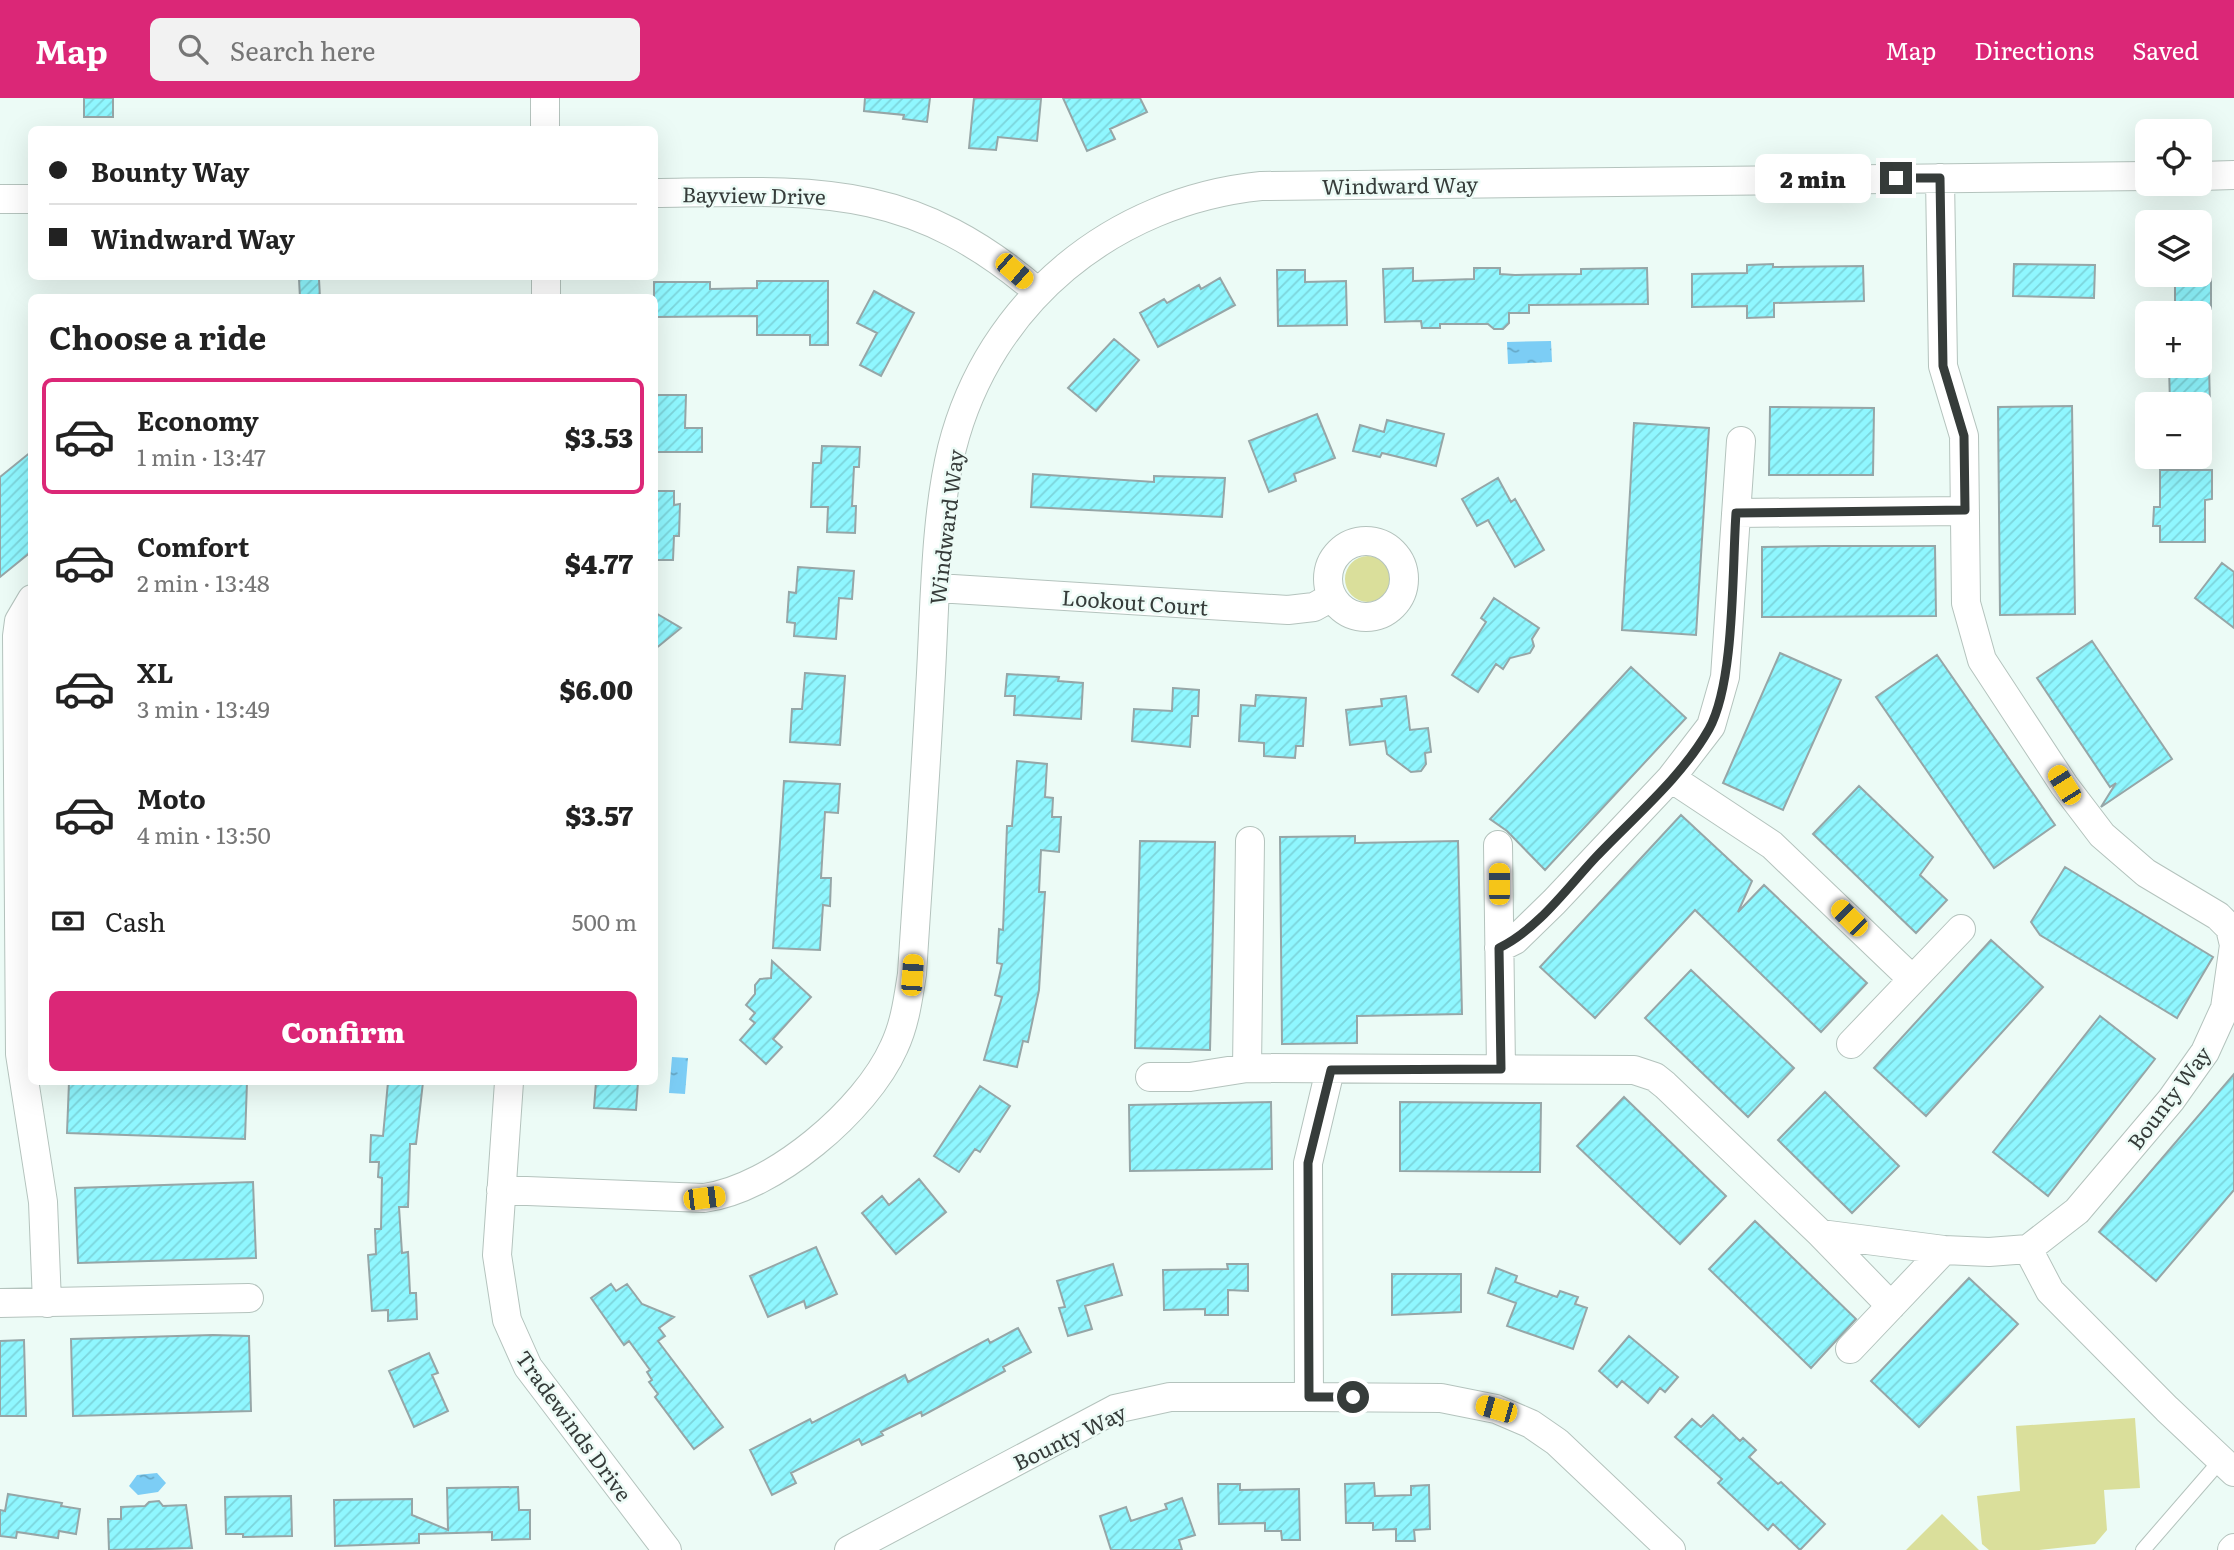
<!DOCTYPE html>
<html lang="en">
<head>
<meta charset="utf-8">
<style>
  :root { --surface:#fff; --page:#f2f2f2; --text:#222; --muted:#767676; --line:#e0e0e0; --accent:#db2777 }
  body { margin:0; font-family:Literata,serif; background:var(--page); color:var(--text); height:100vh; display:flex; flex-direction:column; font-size:26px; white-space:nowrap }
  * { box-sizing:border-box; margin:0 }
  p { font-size:23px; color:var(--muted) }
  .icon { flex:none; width:38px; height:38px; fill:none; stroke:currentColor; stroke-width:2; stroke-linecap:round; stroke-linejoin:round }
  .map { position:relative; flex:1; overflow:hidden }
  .side { position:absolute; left:28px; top:196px; width:630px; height:791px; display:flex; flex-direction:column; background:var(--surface); border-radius:10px; box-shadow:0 7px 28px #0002 }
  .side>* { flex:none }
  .banner { position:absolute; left:28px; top:28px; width:630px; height:154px; border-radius:10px; box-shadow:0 7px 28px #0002; display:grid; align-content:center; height:154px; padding:0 21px; background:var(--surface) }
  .tools { position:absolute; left:2135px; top:21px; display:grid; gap:14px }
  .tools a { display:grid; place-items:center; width:77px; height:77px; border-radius:10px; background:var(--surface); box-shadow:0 7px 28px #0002; font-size:35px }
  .end { position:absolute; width:32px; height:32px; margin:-16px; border:9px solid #363c3a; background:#fff; box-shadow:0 0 0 4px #fff }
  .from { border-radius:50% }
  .bubble { position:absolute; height:49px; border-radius:10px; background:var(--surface); box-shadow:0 7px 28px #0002; font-size:23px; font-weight:800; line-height:49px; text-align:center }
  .car { position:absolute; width:21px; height:42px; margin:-21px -10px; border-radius:9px; box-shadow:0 0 5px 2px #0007; background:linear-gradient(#f5c518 24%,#345 0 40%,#f5c518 0 76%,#345 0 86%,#f5c518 0) }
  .banner b { display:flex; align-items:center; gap:24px; height:66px; font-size:26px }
  .banner b+b { border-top:2px solid var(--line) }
  .banner i { width:18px; height:18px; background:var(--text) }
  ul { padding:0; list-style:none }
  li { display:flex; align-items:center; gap:21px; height:116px; margin:0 14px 10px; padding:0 7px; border:4px solid transparent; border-radius:10px }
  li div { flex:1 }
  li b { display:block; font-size:26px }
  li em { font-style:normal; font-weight:800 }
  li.active { border-color:var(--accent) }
  li>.icon { width:63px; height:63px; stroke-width:1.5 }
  h2 { padding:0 21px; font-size:32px; line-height:84px }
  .pay { display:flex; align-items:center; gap:18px; height:77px; padding:0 21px; font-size:26px }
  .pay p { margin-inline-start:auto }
  .cta { display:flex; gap:14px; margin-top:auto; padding:14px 21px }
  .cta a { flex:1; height:80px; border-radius:10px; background:var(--accent); color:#fff; font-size:28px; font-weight:800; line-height:80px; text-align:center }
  header { display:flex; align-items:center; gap:42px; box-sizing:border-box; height:98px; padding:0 35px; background:var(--accent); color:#fff }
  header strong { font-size:33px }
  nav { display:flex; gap:38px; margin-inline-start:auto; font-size:24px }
  .search { width:490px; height:63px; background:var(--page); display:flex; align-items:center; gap:18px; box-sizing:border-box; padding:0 24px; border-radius:10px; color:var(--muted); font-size:26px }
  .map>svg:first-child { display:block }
</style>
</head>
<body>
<header>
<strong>Map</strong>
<div class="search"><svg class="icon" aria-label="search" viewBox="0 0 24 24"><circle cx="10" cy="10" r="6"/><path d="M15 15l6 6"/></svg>Search here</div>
<nav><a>Map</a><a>Directions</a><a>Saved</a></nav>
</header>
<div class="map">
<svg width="2234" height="1452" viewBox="0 0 2234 1452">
  <defs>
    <pattern id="water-ripples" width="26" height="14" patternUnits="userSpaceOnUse" patternTransform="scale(1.75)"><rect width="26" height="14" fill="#7ccdf5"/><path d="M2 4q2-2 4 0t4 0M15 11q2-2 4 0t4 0" fill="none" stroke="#66a8c7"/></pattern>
    <pattern id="building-hatch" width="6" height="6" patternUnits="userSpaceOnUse" patternTransform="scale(1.75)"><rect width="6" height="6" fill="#8ff7ff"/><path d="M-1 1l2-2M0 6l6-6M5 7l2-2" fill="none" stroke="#7cd5db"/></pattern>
  </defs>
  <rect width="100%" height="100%" fill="#ecfbf6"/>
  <!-- grass -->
  <path fill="#dadf9b" d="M1345 481a23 23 0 1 1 46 0a23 23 0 1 1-46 0Z
    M 2135,1320 L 2140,1390 L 2104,1392 L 2107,1432 L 2095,1446 L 2039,1452 L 1989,1452 L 1982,1446 L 1977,1398 L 2020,1393 L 2016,1328 Z
    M 1942,1416 L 1979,1452 L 1906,1452 Z"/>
  <!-- water -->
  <path fill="url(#water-ripples)" d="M 1551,243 L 1552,264 L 1508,266 L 1507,244 Z
    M 672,959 L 688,960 L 685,996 L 669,995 Z
    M 157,1375 L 166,1385 L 158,1394 L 138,1397 L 129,1388 L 137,1377 Z"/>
  <!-- building -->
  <path fill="url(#building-hatch)" stroke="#96a6a7" stroke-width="2" d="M 84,0 L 113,0 L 113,19 L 84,19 Z
    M 865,0 L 930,0 L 927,24 L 903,21 L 904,17 L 864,13 Z
    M 974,0 L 1041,1 L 1037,43 L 998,39 L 996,52 L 969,50 Z
    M 1063,0 L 1140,0 L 1147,14 L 1110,31 L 1115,41 L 1087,53 Z
    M 1773,166 L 1773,169 L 1863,168 L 1864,203 L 1774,205 L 1774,219 L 1747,220 L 1747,208 L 1692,209 L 1692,176 L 1747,175 L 1747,167 Z
    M 2014,166 L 2095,167 L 2094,200 L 2013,198 Z
    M 1413,170 L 1413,183 L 1474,181 L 1474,170 L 1500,170 L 1500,176 L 1515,177 L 1581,176 L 1581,171 L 1647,170 L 1648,206 L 1529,207 L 1529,215 L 1509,215 L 1509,225 L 1503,231 L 1494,231 L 1488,226 L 1440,226 L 1440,230 L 1422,230 L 1421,223 L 1385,224 L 1383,171 Z
    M 1277,172 L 1305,172 L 1305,184 L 1346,183 L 1347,227 L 1278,228 Z
    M 2175,177 L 2211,177 L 2211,211 L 2175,211 Z
    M 1220,180 L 1235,207 L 1158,249 L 1140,215 L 1164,201 L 1167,205 L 1199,187 L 1201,191 Z
    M 299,181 L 319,181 L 320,200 L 300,200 Z
    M 757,183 L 828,183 L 828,247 L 810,247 L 810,237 L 757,237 L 757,218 L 654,219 L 654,184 L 710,184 L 710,191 L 757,190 Z
    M 874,193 L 914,215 L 881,278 L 860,267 L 877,235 L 857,225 Z
    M 1114,241 L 1139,262 L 1096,313 L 1068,290 Z
    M 2169,268 L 2209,268 L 2210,306 L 2170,306 Z
    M 654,297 L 686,297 L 685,330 L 702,330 L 702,354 L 654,354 Z
    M 2072,308 L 2075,516 L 2000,517 L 1998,309 Z
    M 1770,309 L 1874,310 L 1873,377 L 1769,377 Z
    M 1317,316 L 1335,360 L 1294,376 L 1296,383 L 1269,394 L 1249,343 Z
    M 1387,322 L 1444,336 L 1436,368 L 1382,355 L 1380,359 L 1353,353 L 1360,327 L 1384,334 Z
    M 1634,325 L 1709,330 L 1696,537 L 1622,532 Z
    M 822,348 L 860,349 L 859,369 L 854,369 L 852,408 L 856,408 L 855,435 L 827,434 L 828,409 L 811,409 L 813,365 L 821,365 Z
    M 32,353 L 32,453 L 0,479 L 0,379 Z
    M 2160,372 L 2212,372 L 2212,401 L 2205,402 L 2205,444 L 2160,444 L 2160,428 L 2153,428 L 2154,409 L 2160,409 Z
    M 1033,376 L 1154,384 L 1154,378 L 1225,380 L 1222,419 L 1031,409 Z
    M 1498,380 L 1511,404 L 1515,401 L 1544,452 L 1515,469 L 1488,422 L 1477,428 L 1462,401 Z
    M 654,393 L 674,393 L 674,407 L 680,406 L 679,438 L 674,438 L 673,462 L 654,462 Z
    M 1825,448 L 1935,448 L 1936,518 L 1762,519 L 1762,449 Z
    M 2222,465 L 2234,474 L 2234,530 L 2195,500 Z
    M 798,469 L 854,473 L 852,501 L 839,500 L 836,541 L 794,538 L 795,525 L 787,524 L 789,494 L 796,495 Z
    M 1494,500 L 1539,530 L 1532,541 L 1534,548 L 1530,555 L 1510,560 L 1503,571 L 1496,566 L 1478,594 L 1452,577 L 1486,524 L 1481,520 Z
    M 654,514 L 681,530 L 654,552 Z
    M 2092,543 L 2172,661 L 2101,709 L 2116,685 L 2110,689 L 2037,580 Z
    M 1780,555 L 1841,582 L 1783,712 L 1723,685 Z
    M 1937,557 L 2055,727 L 1994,770 L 1876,599 Z
    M 1631,569 L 1686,620 L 1545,772 L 1507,733 L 1490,721 Z
    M 805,575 L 845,578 L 840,647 L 790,644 L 792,611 L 802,611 Z
    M 1007,576 L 1059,579 L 1058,583 L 1083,585 L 1081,621 L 1014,617 L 1015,598 L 1005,598 Z
    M 1173,590 L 1199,592 L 1198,618 L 1192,618 L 1190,649 L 1132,643 L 1134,611 L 1172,613 Z
    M 1256,597 L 1306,600 L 1303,648 L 1296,648 L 1295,660 L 1264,658 L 1264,645 L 1239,643 L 1241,607 L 1255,608 Z
    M 1406,598 L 1410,632 L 1428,630 L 1431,654 L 1425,655 L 1426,666 L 1421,673 L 1411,674 L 1387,656 L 1385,643 L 1350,647 L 1346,612 L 1382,608 L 1381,601 Z
    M 1017,663 L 1047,666 L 1045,699 L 1053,700 L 1052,719 L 1061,719 L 1059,754 L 1041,752 L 1039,794 L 1045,794 L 1039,892 L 1028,944 L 1023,943 L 1017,969 L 984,962 L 1002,899 L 995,897 L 1002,866 L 997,865 L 999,831 L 1003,832 L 1007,728 L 1012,728 Z
    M 784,683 L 840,686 L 838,715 L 825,714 L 821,780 L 831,780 L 830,808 L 823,807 L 820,852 L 773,850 Z
    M 1859,688 L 1933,759 L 1920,777 L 1947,802 L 1916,835 L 1813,736 Z
    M 1681,717 L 1752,783 L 1738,814 L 1764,787 L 1867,885 L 1821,934 L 1695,812 L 1595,920 L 1540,869 Z
    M 1355,738 L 1355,745 L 1458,743 L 1462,916 L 1357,918 L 1357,945 L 1282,946 L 1280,739 Z
    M 1140,743 L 1215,744 L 1210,952 L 1135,950 Z
    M 2065,769 L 2213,859 L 2177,920 L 2040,837 L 2031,824 Z
    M 1991,842 L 2043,889 L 1926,1018 L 1874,970 Z
    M 772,863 L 811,899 L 773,941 L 782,949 L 766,966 L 740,942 L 755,925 L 750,921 L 755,915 L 746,907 L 755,896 L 755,887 L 760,881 L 771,880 Z
    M 1691,872 L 1794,970 L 1748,1019 L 1645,920 Z
    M 2100,918 L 2155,961 L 2048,1098 L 1993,1054 Z
    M 2234,976 L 2234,1092 L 2156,1183 L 2099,1134 Z
    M 69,984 L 247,984 L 245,1041 L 67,1035 Z
    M 388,984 L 423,984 L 416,1046 L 410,1046 L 408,1109 L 399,1109 L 402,1155 L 408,1154 L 410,1195 L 416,1195 L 417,1221 L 388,1223 L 388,1212 L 372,1213 L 368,1157 L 376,1156 L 375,1131 L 381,1131 L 382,1080 L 378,1079 L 379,1064 L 370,1064 L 371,1037 L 383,1038 Z
    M 596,984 L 638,984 L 636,1012 L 594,1010 Z
    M 980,988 L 1010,1008 L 980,1054 L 975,1051 L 959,1074 L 934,1058 Z
    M 1825,994 L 1899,1068 L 1852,1115 L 1778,1042 Z
    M 1624,999 L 1726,1098 L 1680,1146 L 1577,1048 Z
    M 1271,1004 L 1272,1071 L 1130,1073 L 1129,1007 Z
    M 1400,1004 L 1541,1005 L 1540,1074 L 1400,1073 Z
    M 919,1081 L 946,1114 L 896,1156 L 862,1115 L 882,1098 L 889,1107 Z
    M 253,1084 L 256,1160 L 78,1165 L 75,1090 Z
    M 1755,1123 L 1856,1221 L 1811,1270 L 1709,1171 Z
    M 816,1149 L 837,1196 L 806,1210 L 804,1203 L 768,1219 L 750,1178 Z
    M 1113,1166 L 1122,1197 L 1085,1208 L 1092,1231 L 1068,1238 L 1059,1210 L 1065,1209 L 1057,1183 Z
    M 1227,1166 L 1248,1166 L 1248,1193 L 1228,1192 L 1228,1217 L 1205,1217 L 1205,1211 L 1164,1212 L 1163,1172 L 1228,1171 Z
    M 1496,1170 L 1517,1178 L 1515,1184 L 1557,1199 L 1560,1193 L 1578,1199 L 1575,1206 L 1587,1210 L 1573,1251 L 1507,1228 L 1516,1205 L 1488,1195 Z
    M 1392,1176 L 1461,1176 L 1461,1214 L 1392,1217 Z
    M 1969,1180 L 2018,1226 L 1919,1329 L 1871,1283 Z
    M 611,1186 L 616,1193 L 627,1186 L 642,1206 L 674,1219 L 659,1230 L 665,1238 L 658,1243 L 723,1329 L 694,1351 L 655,1299 L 658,1296 L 649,1284 L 652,1282 L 647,1274 L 650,1272 L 629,1243 L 624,1247 L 591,1200 Z
    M 1018,1230 L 1031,1254 L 1003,1269 L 1005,1273 L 922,1318 L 921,1314 L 881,1334 L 883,1337 L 862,1347 L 859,1341 L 791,1375 L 796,1385 L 772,1397 L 750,1352 L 810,1321 L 812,1325 L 905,1277 L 908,1284 L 988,1241 L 990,1245 Z
    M 213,1237 L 249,1238 L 251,1313 L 73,1318 L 71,1241 Z
    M 1629,1238 L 1678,1279 L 1665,1294 L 1660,1290 L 1648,1305 L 1622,1283 L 1617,1289 L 1599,1273 Z
    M 24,1242 L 26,1318 L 0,1318 L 0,1243 Z
    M 429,1255 L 438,1275 L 432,1277 L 448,1313 L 414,1329 L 389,1273 Z
    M 1713,1317 L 1740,1343 L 1743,1340 L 1756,1352 L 1749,1359 L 1778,1386 L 1781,1384 L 1825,1426 L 1800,1452 L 1773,1426 L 1768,1432 L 1718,1385 L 1722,1381 L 1675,1339 L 1692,1321 L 1701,1329 Z
    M 1374,1385 L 1375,1398 L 1411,1397 L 1411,1388 L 1429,1387 L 1430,1431 L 1414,1432 L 1415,1443 L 1396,1443 L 1396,1431 L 1373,1432 L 1373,1425 L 1346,1425 L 1345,1386 Z
    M 1218,1386 L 1240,1386 L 1240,1392 L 1299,1391 L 1300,1442 L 1282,1442 L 1281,1433 L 1265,1433 L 1265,1425 L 1219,1426 Z
    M 518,1389 L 519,1412 L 530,1412 L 530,1441 L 492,1442 L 492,1434 L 419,1436 L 419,1445 L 335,1448 L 334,1402 L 412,1401 L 412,1417 L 448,1432 L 447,1390 Z
    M 8,1396 L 62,1405 L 61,1408 L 80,1411 L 76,1436 L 59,1433 L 58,1440 L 17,1434 L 16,1440 L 0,1438 L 0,1412 L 5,1413 Z
    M 291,1398 L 292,1438 L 243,1439 L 243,1436 L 226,1436 L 225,1399 Z
    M 1182,1400 L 1195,1437 L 1179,1442 L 1182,1452 L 1111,1452 L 1100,1418 L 1126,1409 L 1131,1423 L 1167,1411 L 1165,1406 Z
    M 159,1403 L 163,1408 L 186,1407 L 192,1450 L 109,1452 L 108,1421 L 121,1421 L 121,1409 L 145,1408 L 149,1404 Z"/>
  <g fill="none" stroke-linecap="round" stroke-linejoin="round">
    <!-- lane casing -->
    <g stroke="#b4c3bd" stroke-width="16">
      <path id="lane" d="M 2143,1452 L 2221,1362"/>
    </g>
    <!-- street casing -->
    <g stroke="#b4c3bd" stroke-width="30">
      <path id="street" d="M 545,0 L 545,32
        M 2200,78 L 2234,77
        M 1940,80 L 1943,268 L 1964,338 L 1966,505 L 1982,562 L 2064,687 L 2102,737 L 2146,775 L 2218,818 L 2230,830 L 2234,847 L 2225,910 L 2205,954 L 2171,1002 L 2077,1113 L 2028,1151 L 2050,1193 L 2167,1311 L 2234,1374
        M 654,95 C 814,93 909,83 1038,194
        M 0,101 L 32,101
        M 546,178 L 546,200
        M 1736,415 L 1965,413
        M1328 481a38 38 0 1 1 76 0a38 38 0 1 1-76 0Z
        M 937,490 L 1288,512 L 1314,509 L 1332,499
        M 32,501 L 19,523 L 17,538 L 20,956 L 43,1104 L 47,1205
        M 1671,680 L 1772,747 L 1912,881
        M 1498,747 L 1501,971
        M 1499,850 L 1515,842 L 1554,804 L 1671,680 L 1711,628 L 1725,579 L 1741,343
        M 1851,946 L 1961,831
        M 1247,970 L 1250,743
        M 1150,979 L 1190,979 L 1247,970 L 1634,972 L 1655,979 L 1665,987 L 1821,1136 L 1944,1152 L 1989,1154 L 2028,1151
        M 509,984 L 497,1157 L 507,1222 L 528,1269 L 667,1452
        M 501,1092 L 704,1100 C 773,1091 866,1012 894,949 C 905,926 908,901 912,876 C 918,782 925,687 930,592 C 935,516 934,424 952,350 C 989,204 1113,103 1261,88 L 2147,78
        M 1821,1136 L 1891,1208
        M 0,1205 L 249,1200
        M 1850,1251 L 1944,1152
        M 1309,1299 L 1308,1065 L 1330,972
        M 849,1452 L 1115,1311 L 1170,1299 L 1309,1299 L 1441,1300 L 1496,1311 L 1531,1326 L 1557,1344 L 1671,1452
        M 2232,1452 L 2234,1450"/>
    </g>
    <!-- lane -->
    <use href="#lane" stroke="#fff" stroke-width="14"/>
    <!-- street -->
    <use href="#street" stroke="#fff" stroke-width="28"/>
  </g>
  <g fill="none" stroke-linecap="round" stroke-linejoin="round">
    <!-- route -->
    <path stroke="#363c3a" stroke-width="9" d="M 1353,1299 L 1309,1299 L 1308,1065 L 1331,972 L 1501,971 L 1499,850 C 1538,831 1567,790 1596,759 C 1634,719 1682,679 1709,631 C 1735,584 1732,472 1736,415 L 1965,412 L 1964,338 L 1943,268 L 1940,80 L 1896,80"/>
  </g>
  <g text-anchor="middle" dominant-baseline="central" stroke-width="5" stroke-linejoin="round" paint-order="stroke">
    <!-- street labels -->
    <g font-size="21" fill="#363c3a" stroke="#ecfbf6">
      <text transform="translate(1400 86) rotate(-1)">Windward Way</text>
      <text transform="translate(754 96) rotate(1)">Bayview Drive</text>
      <text transform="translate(945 429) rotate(-83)">Windward Way</text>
      <text transform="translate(1135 503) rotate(4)">Lookout Court</text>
      <text transform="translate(2168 999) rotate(-53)">Bounty Way</text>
      <text transform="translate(575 1327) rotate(54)">Tradewinds Drive</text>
      <text transform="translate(1069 1338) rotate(-26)">Bounty Way</text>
    </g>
  </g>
</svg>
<div class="tools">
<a><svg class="icon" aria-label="locate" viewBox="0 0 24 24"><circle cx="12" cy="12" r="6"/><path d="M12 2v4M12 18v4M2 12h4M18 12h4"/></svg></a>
<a><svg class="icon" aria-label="layers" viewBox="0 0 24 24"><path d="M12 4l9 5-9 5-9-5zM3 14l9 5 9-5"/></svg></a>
<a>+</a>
<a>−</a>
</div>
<i class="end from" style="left:1353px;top:1299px"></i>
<i class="end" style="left:1896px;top:80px"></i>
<div class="bubble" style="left:1755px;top:56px;width:116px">2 min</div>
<i class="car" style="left:1014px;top:173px;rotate:131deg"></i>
<i class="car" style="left:2064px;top:687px;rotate:328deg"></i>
<i class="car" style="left:1499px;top:786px;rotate:0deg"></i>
<i class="car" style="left:1849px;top:820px;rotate:315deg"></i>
<i class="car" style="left:912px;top:877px;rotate:4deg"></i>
<i class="car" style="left:704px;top:1100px;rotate:83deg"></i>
<i class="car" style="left:1496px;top:1311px;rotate:286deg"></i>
<div class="banner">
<b><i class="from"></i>Bounty Way</b>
<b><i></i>Windward Way</b>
</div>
<section class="side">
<h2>Choose a ride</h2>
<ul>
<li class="active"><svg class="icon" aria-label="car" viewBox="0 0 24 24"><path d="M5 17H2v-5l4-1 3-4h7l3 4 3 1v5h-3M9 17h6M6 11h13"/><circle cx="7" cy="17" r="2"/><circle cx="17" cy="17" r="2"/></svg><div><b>Economy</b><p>1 min · 13:47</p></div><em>$3.53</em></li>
<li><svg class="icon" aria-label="car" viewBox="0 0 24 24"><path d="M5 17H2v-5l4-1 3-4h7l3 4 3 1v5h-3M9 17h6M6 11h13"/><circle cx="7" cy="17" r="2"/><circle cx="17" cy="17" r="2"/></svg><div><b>Comfort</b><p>2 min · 13:48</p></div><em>$4.77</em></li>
<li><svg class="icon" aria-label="car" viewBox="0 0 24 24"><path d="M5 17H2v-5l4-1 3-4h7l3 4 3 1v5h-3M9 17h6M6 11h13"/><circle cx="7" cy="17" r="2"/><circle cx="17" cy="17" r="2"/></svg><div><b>XL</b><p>3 min · 13:49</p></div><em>$6.00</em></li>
<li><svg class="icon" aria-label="car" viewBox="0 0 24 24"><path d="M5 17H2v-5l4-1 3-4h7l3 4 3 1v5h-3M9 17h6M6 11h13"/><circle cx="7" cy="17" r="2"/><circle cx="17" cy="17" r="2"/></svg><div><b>Moto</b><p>4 min · 13:50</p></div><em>$3.57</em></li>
</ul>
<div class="pay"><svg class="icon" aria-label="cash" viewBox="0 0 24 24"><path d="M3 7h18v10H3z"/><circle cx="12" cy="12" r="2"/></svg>Cash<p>500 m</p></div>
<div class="cta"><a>Confirm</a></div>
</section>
</div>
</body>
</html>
